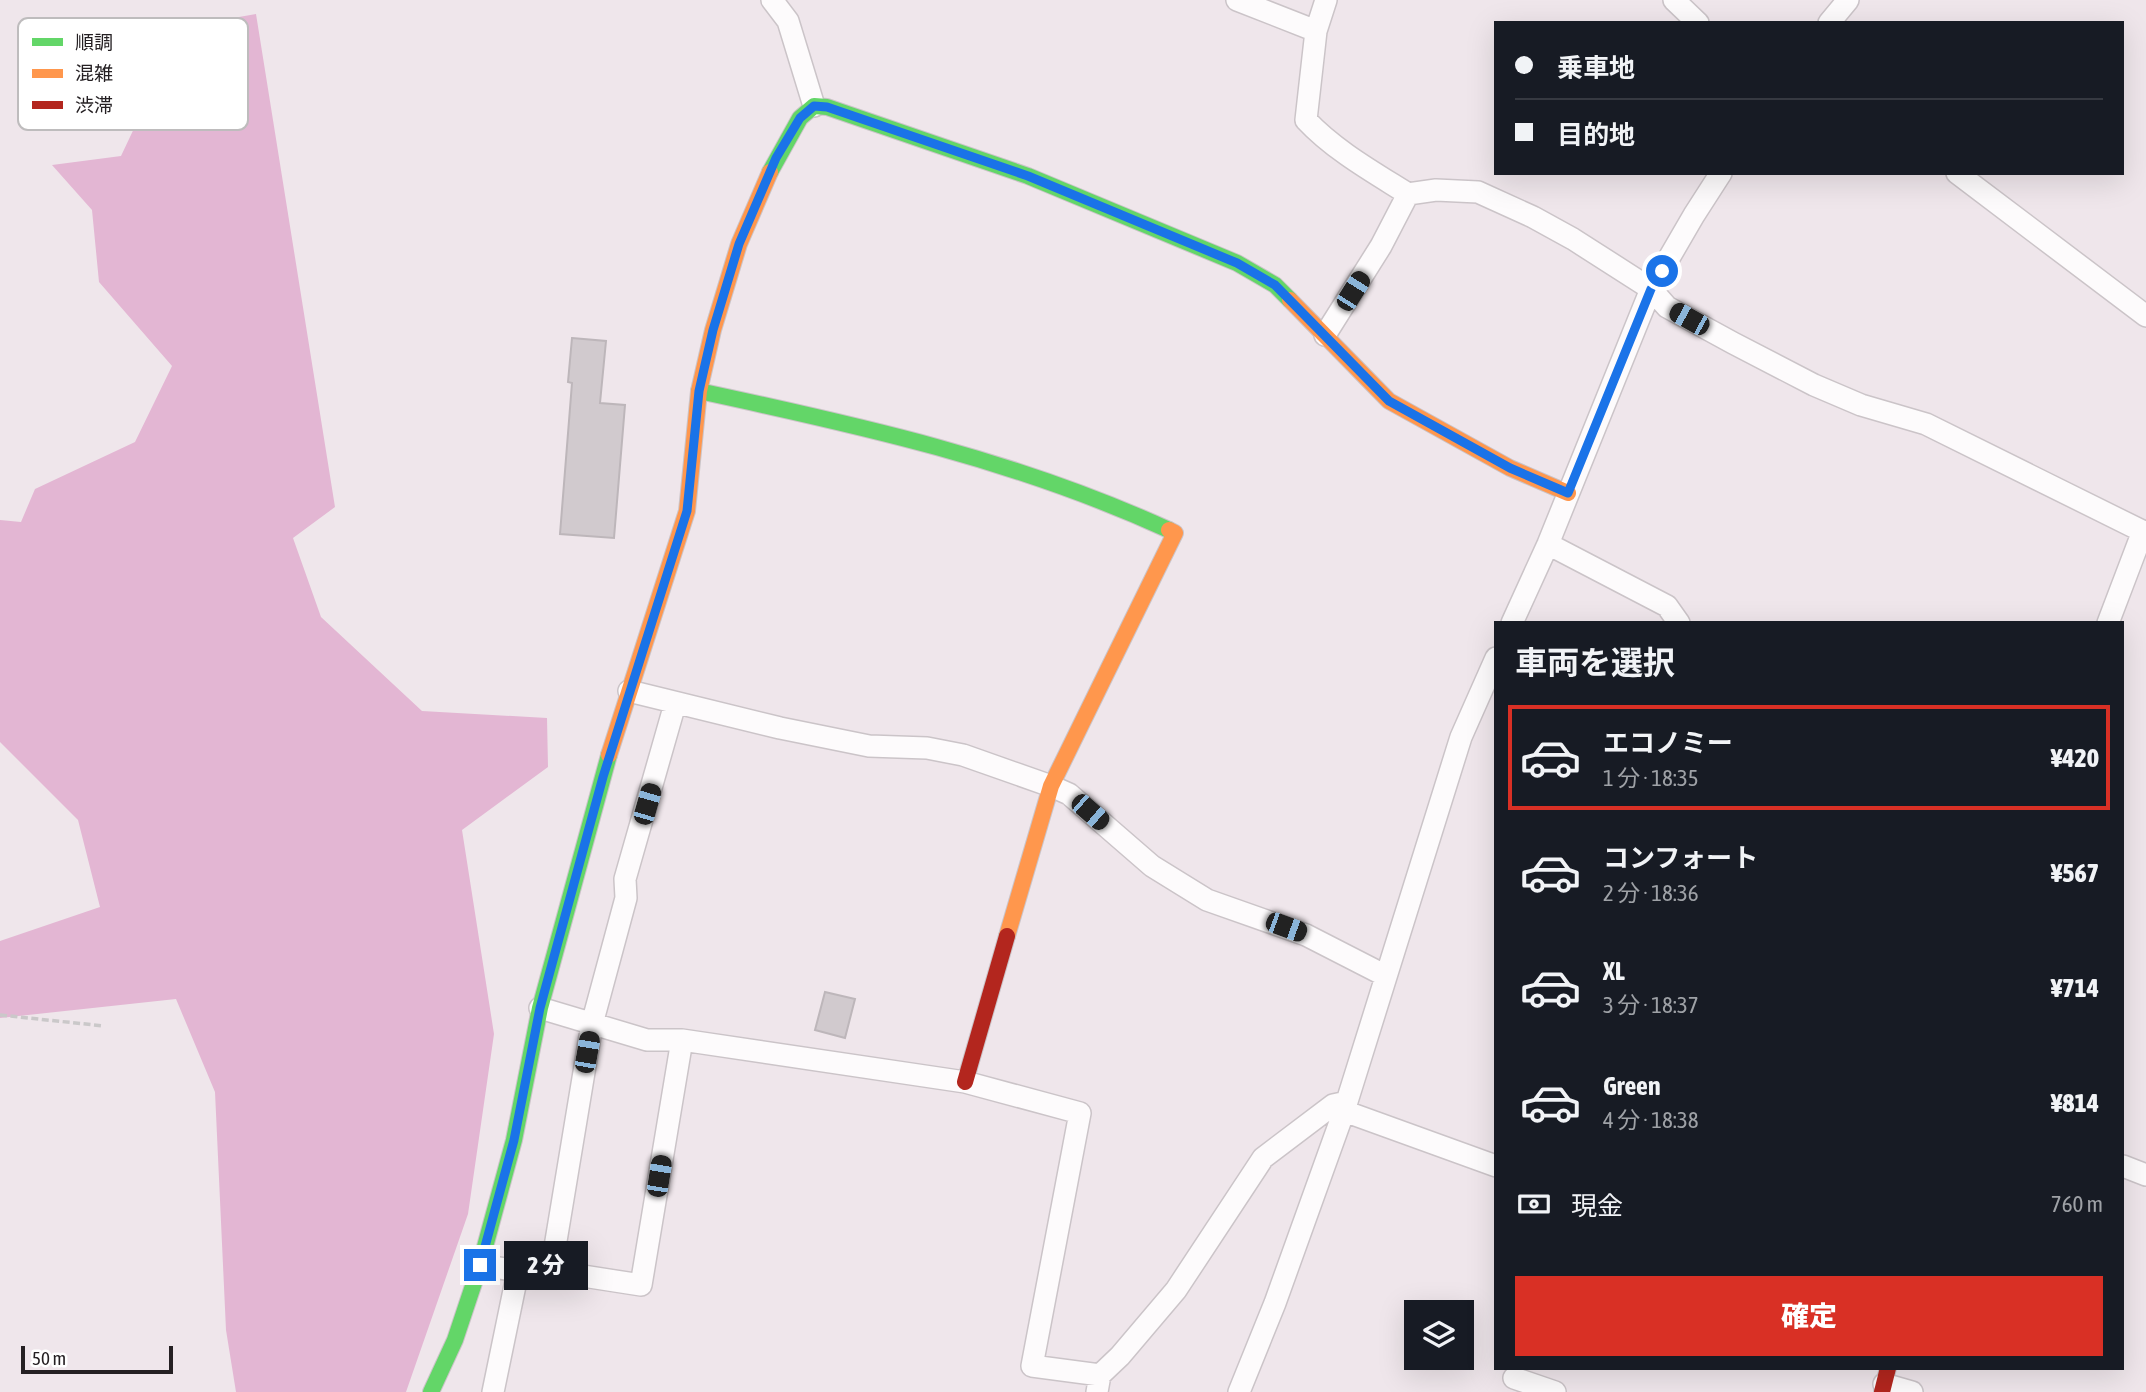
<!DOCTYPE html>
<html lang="ja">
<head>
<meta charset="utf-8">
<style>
  :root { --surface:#171b24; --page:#242831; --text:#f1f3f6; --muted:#9ea1a6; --line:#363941; --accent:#d93025 }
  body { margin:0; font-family:"Asap Condensed","Noto Sans JP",sans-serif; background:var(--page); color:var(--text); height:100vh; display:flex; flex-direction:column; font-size:26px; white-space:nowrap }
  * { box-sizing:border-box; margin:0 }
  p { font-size:23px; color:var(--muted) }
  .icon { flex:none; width:38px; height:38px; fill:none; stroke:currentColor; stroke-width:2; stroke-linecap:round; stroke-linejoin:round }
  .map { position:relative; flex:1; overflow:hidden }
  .panel { position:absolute; left:1494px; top:621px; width:630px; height:749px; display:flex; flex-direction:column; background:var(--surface); border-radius:0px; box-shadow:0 7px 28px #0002 }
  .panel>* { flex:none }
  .top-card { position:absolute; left:1494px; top:21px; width:630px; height:154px; border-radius:0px; box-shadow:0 7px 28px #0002; display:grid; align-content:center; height:154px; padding:0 21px; background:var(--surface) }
  .controls { position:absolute; left:1404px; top:1300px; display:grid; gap:14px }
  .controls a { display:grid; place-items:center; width:70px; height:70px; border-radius:0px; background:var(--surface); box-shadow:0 7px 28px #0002; font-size:35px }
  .scale { position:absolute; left:21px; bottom:18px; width:152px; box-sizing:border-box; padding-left:7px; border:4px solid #252023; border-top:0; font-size:19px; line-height:24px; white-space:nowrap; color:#252023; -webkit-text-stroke:5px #fff; paint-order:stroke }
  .end { position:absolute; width:32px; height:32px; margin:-16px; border:9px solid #1a73e8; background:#fff; box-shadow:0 0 0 4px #fff }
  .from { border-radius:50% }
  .bubble { position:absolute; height:49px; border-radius:0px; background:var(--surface); box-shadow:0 7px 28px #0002; font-size:23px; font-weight:800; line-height:49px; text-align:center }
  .car { position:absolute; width:21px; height:42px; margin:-21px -10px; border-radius:9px; box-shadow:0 0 5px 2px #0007; background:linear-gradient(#222 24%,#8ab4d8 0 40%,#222 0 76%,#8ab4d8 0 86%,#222 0) }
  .top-card b { display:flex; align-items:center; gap:24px; height:66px; font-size:26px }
  .top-card b+b { border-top:2px solid var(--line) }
  .top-card i { width:18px; height:18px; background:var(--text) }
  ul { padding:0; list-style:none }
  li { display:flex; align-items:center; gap:21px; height:105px; margin:0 14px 10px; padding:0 7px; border:4px solid transparent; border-radius:0px }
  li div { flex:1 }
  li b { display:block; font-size:26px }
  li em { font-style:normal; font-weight:800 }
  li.selected { border-color:var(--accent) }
  li>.icon { width:63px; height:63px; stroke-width:1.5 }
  h2 { padding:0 21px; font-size:32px; line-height:84px }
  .pay { display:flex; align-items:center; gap:18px; height:77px; padding:0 21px; font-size:26px }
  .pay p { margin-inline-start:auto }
  .primary-button { display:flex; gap:14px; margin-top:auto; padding:14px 21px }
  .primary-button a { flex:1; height:80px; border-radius:0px; background:var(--accent); color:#fff; font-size:28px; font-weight:800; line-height:80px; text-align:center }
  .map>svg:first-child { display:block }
</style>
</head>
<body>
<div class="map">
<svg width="2146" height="1392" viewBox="0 0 2146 1392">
  <rect width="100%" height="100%" fill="#efe6eb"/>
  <!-- forest -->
  <path fill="#e3b6d3" d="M 256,14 L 335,507 L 293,538 L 321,617 L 422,711 L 547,718 L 548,767 L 462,830 L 494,1034 L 468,1214 L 406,1392 L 236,1392 L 226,1330 L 215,1092 L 176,999 L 0,1018 L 0,941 L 100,907 L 78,820 L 0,742 L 0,520 L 21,522 L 35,489 L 135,442 L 172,366 L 99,282 L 92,210 L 52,165 L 121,156 L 182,27 Z"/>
  <!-- building -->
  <path fill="#d1cace" stroke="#bdb6ba" stroke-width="2" d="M 572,338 L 606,341 L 600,403 L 625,405 L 614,538 L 560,534 L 572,383 L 568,382 Z
    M 825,992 L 855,999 L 845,1038 L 815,1030 Z"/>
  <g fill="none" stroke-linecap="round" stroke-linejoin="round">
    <!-- street casing -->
    <g stroke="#cbc4c8" stroke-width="24">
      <path id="street" d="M 772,0 L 788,21 L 814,106
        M 1237,0 L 1316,31
        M 1326,0 L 1316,31 L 1306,120 C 1334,150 1373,172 1408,194 L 1436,190 L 1478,192 L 1533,217 L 1573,239 L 1651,289 L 1667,307 L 1733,343 L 1814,385 L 1861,405 L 1926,424 L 2146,533
        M 1674,0 L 1698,23
        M 1829,23 L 1848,0
        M 1957,173 L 2146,316
        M 1325,335 L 1381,246 L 1408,194
        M 1548,544 L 1667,606 L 1679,623
        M 1512,623 L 1548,544 L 1651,289 L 1694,215 L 1721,173
        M 2108,623 L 2143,531
        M 629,691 L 780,728 L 869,746 L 927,748 L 963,755 L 1051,786 L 1069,794 L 1152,866 L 1207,900 L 1306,935 L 1386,976
        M 540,1008 L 647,1040 L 682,1040 L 965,1082 L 1080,1113 L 1032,1366 L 1100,1375
        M 1344,1111 L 1496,1166
        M 2123,1166 L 2146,1175
        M 480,1265 L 518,1271 L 493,1392
        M 518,1271 L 551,1271 L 592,1024 L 626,898 L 625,879 L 675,704
        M 551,1271 L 641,1285 L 682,1040
        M 1514,1378 L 1555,1392
        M 1884,1384 L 1912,1392
        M 1097,1392 L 1100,1375 L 1120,1356 L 1176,1290 L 1263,1158 L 1333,1105 L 1347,1102
        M 1239,1392 L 1275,1303 L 1344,1111 L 1461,737 L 1496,658"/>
    </g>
    <!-- fast casing -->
    <g stroke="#cbc4c8" stroke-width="18">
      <path id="fast" d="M 770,172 L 800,118 L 814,106 L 827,107 L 1028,176 L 1237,263 L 1275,285 L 1290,300
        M 699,391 C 862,426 1016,460 1169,530
        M 431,1392 L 455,1340 L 480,1265 L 514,1140 L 540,1008 L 609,755"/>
    </g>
    <!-- slow casing -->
    <g stroke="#cbc4c8" stroke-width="18">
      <path id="slow" d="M 1290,300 L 1389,401 L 1510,468 L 1568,493
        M 609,755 L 687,511 L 699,391 L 713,330 L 739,244 L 770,172
        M 1007,936 L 1051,786 L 1175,533 L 1169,530"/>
    </g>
    <!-- jam casing -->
    <g stroke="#cbc4c8" stroke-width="18">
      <path id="jam" d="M 965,1082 L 1007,936
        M 1882,1392 L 1888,1368"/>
    </g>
    <!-- path -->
    <path stroke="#cac8c9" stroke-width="3.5" stroke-dasharray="7 3.5" stroke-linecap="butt" d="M 0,1015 L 104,1026"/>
    <!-- street -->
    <use href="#street" stroke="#fdfbfc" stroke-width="21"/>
    <!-- fast -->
    <use href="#fast" stroke="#63d668" stroke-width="16"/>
    <!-- slow -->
    <use href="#slow" stroke="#ff974d" stroke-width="16"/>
    <!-- jam -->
    <use href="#jam" stroke="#b3261e" stroke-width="16"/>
  </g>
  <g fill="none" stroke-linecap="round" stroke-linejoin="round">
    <!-- route -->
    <path stroke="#1a73e8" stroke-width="9" d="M 480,1265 L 514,1140 L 540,1008 L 603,777 L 687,511 L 699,391 L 713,330 L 739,244 L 776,158 L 800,118 L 814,106 L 827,107 L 1028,176 L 1237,263 L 1275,285 L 1389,401 L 1510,468 L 1568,493 L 1651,289 L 1662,271"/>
  </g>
  <!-- legend -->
  <rect x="18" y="18" width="230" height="112" rx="10" fill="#fff" stroke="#bebcbd" stroke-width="2"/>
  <rect x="32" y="38" width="31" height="8" fill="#63d668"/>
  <rect x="32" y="69" width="31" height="9" fill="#ff974d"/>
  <rect x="32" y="101" width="31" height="8" fill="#b3261e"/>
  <g font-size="19" fill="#252023">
    <text x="75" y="49">順調</text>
    <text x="75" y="80">混雑</text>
    <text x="75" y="112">渋滞</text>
  </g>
</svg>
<div class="controls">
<a><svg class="icon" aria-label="layers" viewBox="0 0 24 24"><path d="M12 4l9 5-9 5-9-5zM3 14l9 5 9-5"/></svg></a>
</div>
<div class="scale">50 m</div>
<i class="end from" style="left:1662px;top:271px"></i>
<i class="end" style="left:480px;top:1265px"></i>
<div class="bubble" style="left:504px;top:1241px;width:84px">2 分</div>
<i class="car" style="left:1353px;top:291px;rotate:32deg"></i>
<i class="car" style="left:1689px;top:319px;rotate:299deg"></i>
<i class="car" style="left:647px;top:804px;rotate:16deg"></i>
<i class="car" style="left:1090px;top:812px;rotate:131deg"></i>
<i class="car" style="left:1286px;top:927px;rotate:110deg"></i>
<i class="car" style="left:587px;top:1052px;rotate:10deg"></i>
<i class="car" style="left:659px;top:1176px;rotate:9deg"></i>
<div class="top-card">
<b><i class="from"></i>乗車地</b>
<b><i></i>目的地</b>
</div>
<section class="panel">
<h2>車両を選択</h2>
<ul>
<li class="selected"><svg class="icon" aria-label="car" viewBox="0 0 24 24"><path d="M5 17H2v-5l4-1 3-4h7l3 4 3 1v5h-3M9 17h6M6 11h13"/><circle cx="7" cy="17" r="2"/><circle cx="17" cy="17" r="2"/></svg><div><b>エコノミー</b><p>1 分 · 18:35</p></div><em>¥420</em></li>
<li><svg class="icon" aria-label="car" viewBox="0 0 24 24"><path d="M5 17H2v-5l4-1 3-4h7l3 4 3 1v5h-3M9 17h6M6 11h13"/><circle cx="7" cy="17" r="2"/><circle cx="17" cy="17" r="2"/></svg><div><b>コンフォート</b><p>2 分 · 18:36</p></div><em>¥567</em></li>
<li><svg class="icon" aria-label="car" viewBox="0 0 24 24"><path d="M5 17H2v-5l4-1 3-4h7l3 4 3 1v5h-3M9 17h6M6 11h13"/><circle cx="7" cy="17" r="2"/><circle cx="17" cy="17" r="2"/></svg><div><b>XL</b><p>3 分 · 18:37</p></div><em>¥714</em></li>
<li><svg class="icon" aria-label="car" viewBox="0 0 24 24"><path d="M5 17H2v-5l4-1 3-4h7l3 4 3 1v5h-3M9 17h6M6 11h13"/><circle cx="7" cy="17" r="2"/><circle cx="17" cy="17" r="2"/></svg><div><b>Green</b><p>4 分 · 18:38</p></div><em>¥814</em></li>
</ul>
<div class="pay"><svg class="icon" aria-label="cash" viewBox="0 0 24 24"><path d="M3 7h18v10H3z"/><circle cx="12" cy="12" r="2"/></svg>現金<p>760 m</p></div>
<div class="primary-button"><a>確定</a></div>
</section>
</div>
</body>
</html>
